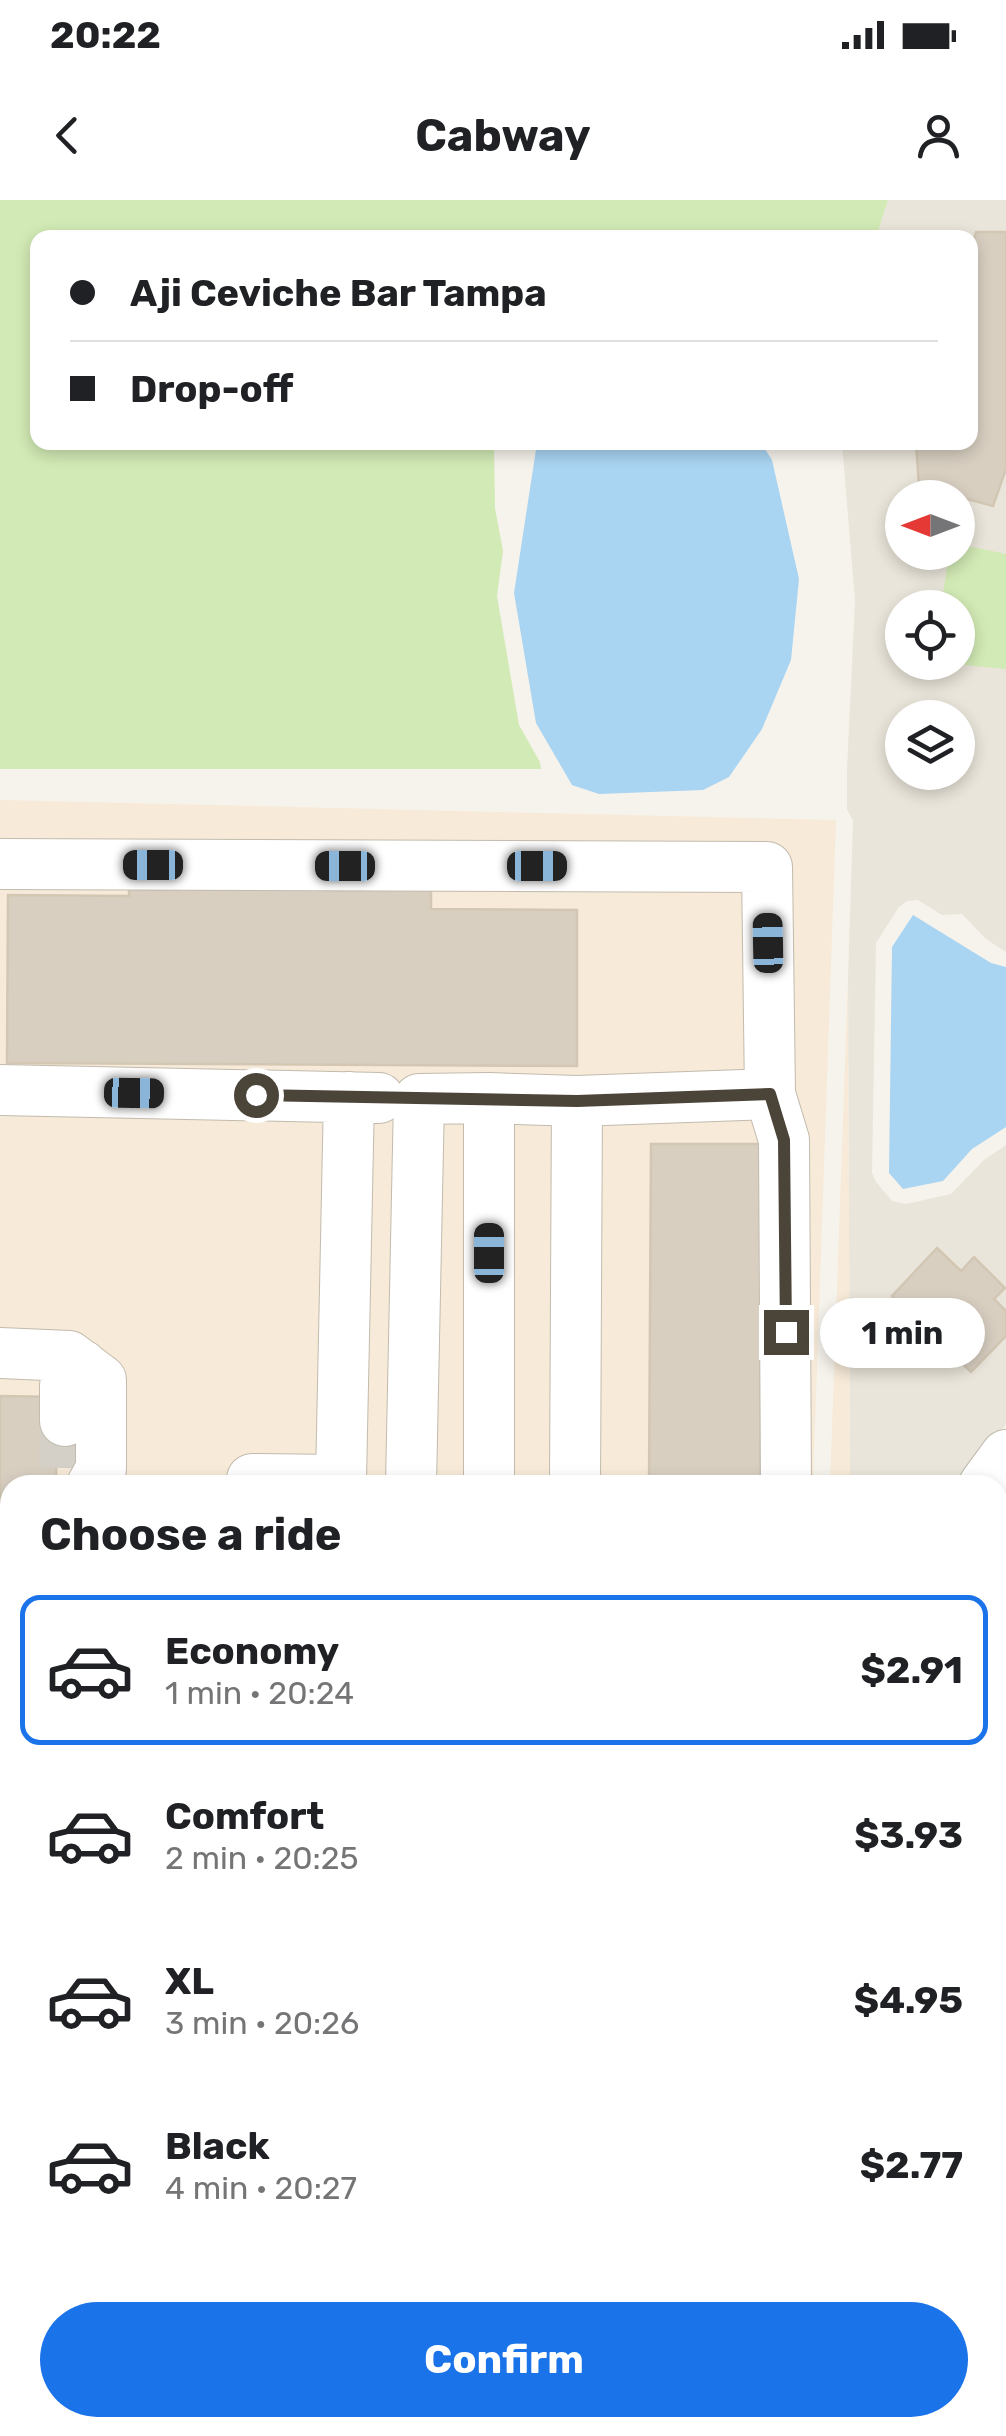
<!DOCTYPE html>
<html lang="en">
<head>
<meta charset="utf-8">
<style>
  :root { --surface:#fff; --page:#f6f6f6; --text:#202124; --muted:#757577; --line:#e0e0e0; --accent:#1a73e8 }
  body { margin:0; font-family:Rubik,sans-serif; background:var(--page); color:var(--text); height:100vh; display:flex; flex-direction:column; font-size:38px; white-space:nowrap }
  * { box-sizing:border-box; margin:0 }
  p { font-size:32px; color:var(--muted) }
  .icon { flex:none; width:55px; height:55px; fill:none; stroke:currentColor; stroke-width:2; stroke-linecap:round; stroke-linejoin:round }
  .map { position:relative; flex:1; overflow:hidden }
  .drawer { position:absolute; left:0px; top:1275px; width:1008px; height:962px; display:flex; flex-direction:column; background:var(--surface); border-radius:30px 30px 0 0; box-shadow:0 5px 15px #0003 }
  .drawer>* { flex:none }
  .top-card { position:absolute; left:30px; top:30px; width:948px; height:220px; border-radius:20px; box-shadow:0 5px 15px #0003; display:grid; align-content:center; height:220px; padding:0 40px; background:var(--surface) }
  .needle { width:65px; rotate:270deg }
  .buttons { position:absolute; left:885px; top:280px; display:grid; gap:20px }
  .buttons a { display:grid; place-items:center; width:90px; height:90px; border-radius:50%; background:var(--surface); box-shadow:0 5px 15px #0003; font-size:50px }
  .end { position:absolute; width:45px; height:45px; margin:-22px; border:12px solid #4b4439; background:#fff; box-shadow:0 0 0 5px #fff }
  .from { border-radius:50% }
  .bubble { position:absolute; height:70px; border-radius:35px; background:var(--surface); box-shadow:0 5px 15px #0003; font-size:32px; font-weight:700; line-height:70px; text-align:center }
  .car { position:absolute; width:30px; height:60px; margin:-30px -15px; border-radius:12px; box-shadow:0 0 8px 2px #0007; background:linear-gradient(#222 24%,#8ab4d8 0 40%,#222 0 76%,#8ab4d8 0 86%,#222 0) }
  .top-card b { display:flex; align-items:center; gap:35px; height:95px; font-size:38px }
  .top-card b+b { border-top:2px solid var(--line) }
  .top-card i { width:25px; height:25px; background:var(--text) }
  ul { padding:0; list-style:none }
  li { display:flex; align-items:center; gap:30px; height:150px; margin:0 20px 15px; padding:0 20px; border:5px solid transparent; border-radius:20px }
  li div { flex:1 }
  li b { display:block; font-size:38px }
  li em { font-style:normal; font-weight:700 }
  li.active { border-color:var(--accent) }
  li>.icon { width:90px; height:90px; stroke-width:1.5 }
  h2 { padding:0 40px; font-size:45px; line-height:120px }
  .primary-button { display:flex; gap:20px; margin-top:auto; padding:20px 40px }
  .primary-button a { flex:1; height:115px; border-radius:60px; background:var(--accent); color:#fff; font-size:40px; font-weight:700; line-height:115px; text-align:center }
  .status { display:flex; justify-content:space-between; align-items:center; height:70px; padding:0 50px; background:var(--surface); direction:ltr }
  .status svg { height:28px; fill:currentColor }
  header { display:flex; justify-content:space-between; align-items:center; height:130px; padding:0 40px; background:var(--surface); font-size:45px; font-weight:700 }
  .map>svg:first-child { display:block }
</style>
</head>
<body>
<div class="status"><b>20:22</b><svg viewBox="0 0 49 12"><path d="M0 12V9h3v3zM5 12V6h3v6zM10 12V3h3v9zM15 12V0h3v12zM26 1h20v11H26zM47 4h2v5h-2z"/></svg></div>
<header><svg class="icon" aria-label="back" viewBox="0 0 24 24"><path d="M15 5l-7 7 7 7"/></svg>Cabway<svg class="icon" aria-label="person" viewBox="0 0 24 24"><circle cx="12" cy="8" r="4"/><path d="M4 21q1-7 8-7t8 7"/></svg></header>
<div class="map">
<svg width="1006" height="2236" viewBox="0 0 1006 2236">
  <rect width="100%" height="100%" fill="#f6f3ec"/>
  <!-- residential -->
  <path fill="#eae5da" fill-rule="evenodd" d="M 888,0 L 1006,0 L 1006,752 L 986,739 L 962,714 L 942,715 L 918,700 L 907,701 L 899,707 L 876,743 L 872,973 L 876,982 L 892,1001 L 906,1004 L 951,994 L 984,960 L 1006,945 L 1006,1224 L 961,1285 L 850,1285 L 848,778 L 853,621 L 847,609 L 847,569 L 855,401 L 842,243 L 970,242 L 970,38 L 876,37 ZM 902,298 L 958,298 L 958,352 L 902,352 ZM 902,408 L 958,408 L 958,462 L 902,462 ZM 902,518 L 958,518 L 958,572 L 902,572 Z
    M 1006,1288 L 1006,1510 L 998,1509 L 998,1299 Z"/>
  <!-- commercial -->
  <path fill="#f7ead8" d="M 0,600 L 836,620 L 813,1285 L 10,1285 L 10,1553 L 0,1552 Z
    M 848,778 L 850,1285 L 830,1285 Z
    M 998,1619 L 1006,1619 L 1006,1721 L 998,1719 Z
    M 0,1884 L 10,1884 L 10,2228 L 365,2228 L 372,2236 L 0,2236 Z
    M 998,1993 L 1006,1994 L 1006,2161 L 998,2151 Z"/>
  <!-- green -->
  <path fill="#d2eab5" d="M 0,0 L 888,0 L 876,38 L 38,38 L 38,242 L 494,243 L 495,308 L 503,351 L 497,396 L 519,525 L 540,562 L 541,569 L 0,569 Z
    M 958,344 L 1006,354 L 1006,469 L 945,463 L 958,462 L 958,408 L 941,407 L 949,353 L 958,352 Z
    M 998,2177 L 1006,2187 L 1006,2236 L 724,2236 L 726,2228 L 998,2228 Z"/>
  <!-- water -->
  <path fill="#a9d4f2" d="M 537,243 L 761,243 L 772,260 L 799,379 L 791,460 L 762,529 L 729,577 L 703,590 L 599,594 L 572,585 L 536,523 L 514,393 Z
    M 913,715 L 991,763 L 1006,767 L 1006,927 L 972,949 L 943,981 L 903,989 L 889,973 L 892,747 Z
    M 444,2228 L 666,2228 L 672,2234 L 672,2236 L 439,2236 Z"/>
  <!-- building -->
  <path fill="#d8cfc1" stroke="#d3c7b4" stroke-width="2.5" d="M 1006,32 L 1006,269 L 993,306 L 919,286 L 916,243 L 970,242 L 970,55 L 976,32 Z
    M 129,671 L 431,673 L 431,709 L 577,710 L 577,866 L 7,863 L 8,695 L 129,696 Z
    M 651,944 L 762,944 L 760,1285 L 649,1285 Z
    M 937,1048 L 961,1071 L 974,1057 L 1005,1088 L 994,1099 L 1006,1111 L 1006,1136 L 971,1172 L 947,1149 L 938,1158 L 907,1128 L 916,1119 L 892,1096 Z
    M 0,1196 L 58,1197 L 56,1285 L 10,1285 L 10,1425 L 0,1424 Z"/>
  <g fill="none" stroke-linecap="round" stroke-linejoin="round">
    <!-- minor-tunnel -->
    <path stroke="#d4d0c8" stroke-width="50" stroke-dasharray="50 25" stroke-linecap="butt" d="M 64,1268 L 65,1221"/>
    <!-- minor casing -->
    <g stroke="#c2bbae" stroke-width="52">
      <path id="minor" d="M 0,664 L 767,667 L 770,894 L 577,901 L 489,898 L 419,899 L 411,1285
        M 0,890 L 379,898
        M 770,894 L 784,940 L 786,1285
        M 489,898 L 489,1285
        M 0,1153 L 69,1156 L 101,1180 L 101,1269 L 92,1285
        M 65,1221 L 65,1185 L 82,1165
        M 252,1285 L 252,1279 L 341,1280 L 349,897
        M 575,1285 L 577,901
        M 984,1285 L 1006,1255
        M 0,1499 L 10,1500
        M 998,1527 L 1006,1528
        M 998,1603 L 1006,1602
        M 0,1930 L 10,1930
        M 0,2140 L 10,2141
        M 42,2228 L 196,2236
        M 5,2236 L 10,2178
        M 242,2236 L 243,2228
        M 314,2236 L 344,2228 L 351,2236"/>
    </g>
    <!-- major casing -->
    <g stroke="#e6c16a" stroke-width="58">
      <path id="major" d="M 0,1664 L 10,1665
        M 0,1782 L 10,1783
        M 998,1793 L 1006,1794
        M 998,1918 L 1006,1920"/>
    </g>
    <!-- minor -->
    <use href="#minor" stroke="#fff" stroke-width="50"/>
    <!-- major -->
    <use href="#major" stroke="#ffe39c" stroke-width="55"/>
  </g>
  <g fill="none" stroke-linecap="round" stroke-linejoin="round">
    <!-- route -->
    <path stroke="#4b4439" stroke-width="12" d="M 256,895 L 577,901 L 770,894 L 784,940 L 786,1132"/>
  </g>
</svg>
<div class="buttons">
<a><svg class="needle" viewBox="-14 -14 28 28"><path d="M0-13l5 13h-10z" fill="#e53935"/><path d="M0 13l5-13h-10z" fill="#757577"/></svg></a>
<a><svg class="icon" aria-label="locate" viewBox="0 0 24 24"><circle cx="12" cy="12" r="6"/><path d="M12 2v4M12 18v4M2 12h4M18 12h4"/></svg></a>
<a><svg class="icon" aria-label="layers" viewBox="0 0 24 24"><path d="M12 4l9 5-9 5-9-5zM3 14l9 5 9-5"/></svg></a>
</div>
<i class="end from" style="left:256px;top:895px"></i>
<i class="end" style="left:786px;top:1132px"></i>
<div class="bubble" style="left:820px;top:1098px;width:165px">1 min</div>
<i class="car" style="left:153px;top:665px;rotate:270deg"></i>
<i class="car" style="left:345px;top:666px;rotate:270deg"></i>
<i class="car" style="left:537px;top:666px;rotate:90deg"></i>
<i class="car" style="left:768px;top:743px;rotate:359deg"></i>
<i class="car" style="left:134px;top:893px;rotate:91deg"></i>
<i class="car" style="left:489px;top:1053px;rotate:0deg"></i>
<div class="top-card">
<b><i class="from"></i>Aji Ceviche Bar Tampa</b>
<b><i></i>Drop-off</b>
</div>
<section class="drawer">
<h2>Choose a ride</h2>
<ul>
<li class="active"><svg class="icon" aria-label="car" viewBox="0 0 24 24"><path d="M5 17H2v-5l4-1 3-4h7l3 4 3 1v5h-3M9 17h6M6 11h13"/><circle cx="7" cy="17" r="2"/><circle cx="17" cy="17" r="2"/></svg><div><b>Economy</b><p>1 min · 20:24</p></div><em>$2.91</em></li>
<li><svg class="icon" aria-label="car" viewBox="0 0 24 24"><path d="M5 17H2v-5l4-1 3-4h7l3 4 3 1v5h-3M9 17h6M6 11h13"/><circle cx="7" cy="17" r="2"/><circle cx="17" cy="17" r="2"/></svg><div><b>Comfort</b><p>2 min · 20:25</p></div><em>$3.93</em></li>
<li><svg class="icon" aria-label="car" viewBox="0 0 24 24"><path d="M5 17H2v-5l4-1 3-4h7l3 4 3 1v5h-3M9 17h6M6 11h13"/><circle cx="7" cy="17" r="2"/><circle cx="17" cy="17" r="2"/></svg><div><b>XL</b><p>3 min · 20:26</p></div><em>$4.95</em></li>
<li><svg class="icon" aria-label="car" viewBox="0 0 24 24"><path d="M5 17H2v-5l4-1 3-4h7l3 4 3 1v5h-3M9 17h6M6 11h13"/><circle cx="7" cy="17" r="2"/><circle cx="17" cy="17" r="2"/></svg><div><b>Black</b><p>4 min · 20:27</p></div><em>$2.77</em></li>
</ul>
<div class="primary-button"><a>Confirm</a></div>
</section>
</div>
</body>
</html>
